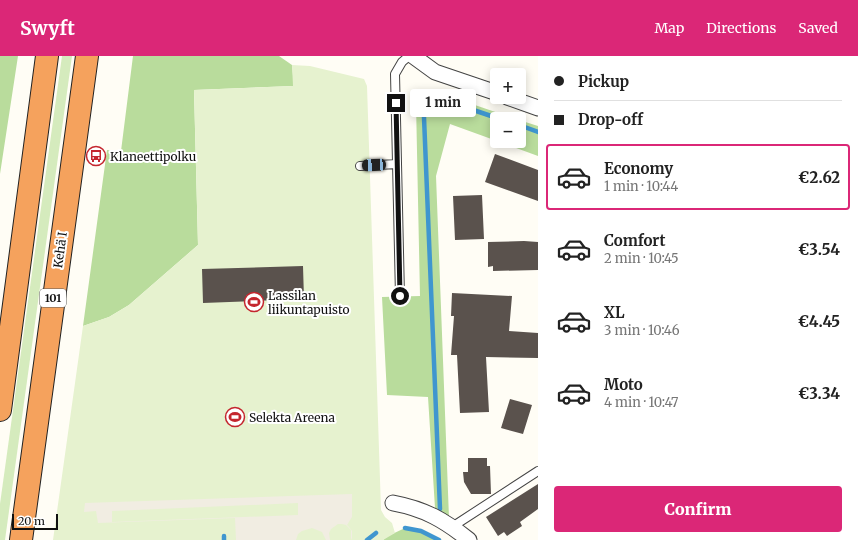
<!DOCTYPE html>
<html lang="en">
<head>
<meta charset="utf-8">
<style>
  :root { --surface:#fff; --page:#f2f2f2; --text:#222; --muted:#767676; --line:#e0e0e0; --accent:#db2777 }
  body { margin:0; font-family:Merriweather,serif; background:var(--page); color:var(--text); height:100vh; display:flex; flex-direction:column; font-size:15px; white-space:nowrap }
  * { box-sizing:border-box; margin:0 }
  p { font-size:13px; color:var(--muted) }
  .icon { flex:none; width:22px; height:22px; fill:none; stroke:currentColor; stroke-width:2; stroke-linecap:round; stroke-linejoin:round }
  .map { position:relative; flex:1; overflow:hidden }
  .drawer { display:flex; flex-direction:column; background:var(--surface); width:320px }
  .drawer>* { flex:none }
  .top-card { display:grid; align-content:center; height:88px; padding:0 16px; background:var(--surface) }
  .buttons { position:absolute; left:490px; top:12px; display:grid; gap:8px }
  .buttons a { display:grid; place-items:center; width:36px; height:36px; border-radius:4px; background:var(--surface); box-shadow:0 2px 10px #0003; font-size:20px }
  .scale { position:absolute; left:12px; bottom:10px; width:46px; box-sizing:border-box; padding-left:4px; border:2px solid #111; border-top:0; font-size:11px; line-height:14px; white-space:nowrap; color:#111; -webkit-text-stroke:3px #fff; paint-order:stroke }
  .end { position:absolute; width:18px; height:18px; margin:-9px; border:5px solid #111; background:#fff; box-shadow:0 0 0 2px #fff }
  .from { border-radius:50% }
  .bubble { position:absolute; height:28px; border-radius:4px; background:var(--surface); box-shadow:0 2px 10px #0003; font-size:13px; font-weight:800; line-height:28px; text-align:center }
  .car { position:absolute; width:12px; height:24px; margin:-12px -6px; border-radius:5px; box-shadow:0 0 3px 1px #0007; background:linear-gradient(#222 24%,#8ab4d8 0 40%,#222 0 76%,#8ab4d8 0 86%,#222 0) }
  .top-card b { display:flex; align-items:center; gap:14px; height:38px; font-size:15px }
  .top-card b+b { border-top:1px solid var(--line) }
  .top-card i { width:10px; height:10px; background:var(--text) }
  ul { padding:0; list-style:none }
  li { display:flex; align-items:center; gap:12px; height:66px; margin:0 8px 6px; padding:0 8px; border:2px solid transparent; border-radius:4px }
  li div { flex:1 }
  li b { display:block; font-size:15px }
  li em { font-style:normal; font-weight:800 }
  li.current { border-color:var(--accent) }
  li>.icon { width:36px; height:36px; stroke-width:1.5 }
  .primary-button { display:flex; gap:8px; margin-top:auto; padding:8px 16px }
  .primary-button a { flex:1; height:46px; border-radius:4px; background:var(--accent); color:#fff; font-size:16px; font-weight:800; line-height:46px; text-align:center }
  header { display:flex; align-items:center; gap:24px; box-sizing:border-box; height:56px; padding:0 20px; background:var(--accent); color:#fff }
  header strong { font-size:19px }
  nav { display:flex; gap:22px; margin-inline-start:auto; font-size:14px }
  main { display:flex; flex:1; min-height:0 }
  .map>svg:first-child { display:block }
</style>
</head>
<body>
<header>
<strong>Swyft</strong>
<nav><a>Map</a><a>Directions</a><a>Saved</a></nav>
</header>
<main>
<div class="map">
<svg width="538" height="484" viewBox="0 0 538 484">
  <rect width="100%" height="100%" fill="#fffdf5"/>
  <!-- green -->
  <path fill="#d5ebbd" d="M 62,0 L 72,0 L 5,484 L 0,484 L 0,448 Z"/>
  <!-- forest -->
  <path fill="#b9dc9c" d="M 0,0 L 18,0 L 0,118 Z
    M 133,0 L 279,0 L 292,9 L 294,30 L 194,34 L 198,189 L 129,249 L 109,261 L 83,270 L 107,94 L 121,95 Z
    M 431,34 L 516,63 L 497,63 L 497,85 L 519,85 L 519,64 L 538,70 L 538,100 L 450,68 L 436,120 L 449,462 L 435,452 L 428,341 L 387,339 L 382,241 L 420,240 L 416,47 Z
    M 405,472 L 421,475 L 439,484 L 383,484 L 388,480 Z"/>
  <!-- pitch -->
  <path fill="#e6f2cf" d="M 292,9 L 310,10 L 364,23 L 367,30 L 381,454 L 385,461 L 392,467 L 395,477 L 383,484 L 53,484 L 83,270 L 109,261 L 129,249 L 198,189 L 194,34 L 293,30 Z"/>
  <!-- plaza -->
  <path fill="#f1ede2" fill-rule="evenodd" d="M 352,438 L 352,461 L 347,469 L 349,471 L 352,475 L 352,482 L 351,484 L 351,474 L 346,469 L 342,468 L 338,468 L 331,473 L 329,477 L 330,484 L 326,484 L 322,476 L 312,472 L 302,475 L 298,478 L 296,484 L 236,484 L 235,462 L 98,467 L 96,455 L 84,456 L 85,447 ZM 298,447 L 298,459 L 112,466 L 112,455 Z"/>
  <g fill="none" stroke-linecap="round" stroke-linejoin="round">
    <!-- stream -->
    <path stroke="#3f96cf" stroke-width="4.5" d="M 519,69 L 538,76
      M 440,453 L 423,37 L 500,63
      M 405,472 L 421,475 L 439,484
      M 224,480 L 224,484
      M 367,484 L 376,477"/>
  </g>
  <!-- building -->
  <path fill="#5a524d" d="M 495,98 L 538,114 L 538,145 L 485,126 Z
    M 482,139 L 484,183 L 455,184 L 453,140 Z
    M 524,185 L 538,186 L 538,214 L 493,215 L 493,210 L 488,211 L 488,186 Z
    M 303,210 L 304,243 L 203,247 L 202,213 Z
    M 452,237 L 512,240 L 509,275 L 538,277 L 538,302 L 486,301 L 489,356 L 460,357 L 457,299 L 451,299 L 454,260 L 451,260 Z
    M 510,343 L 532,349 L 523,378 L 501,372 Z
    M 468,402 L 487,402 L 487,410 L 490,410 L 491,438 L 471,438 L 464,426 L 463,416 L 468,416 Z
    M 538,428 L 538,453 L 520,466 L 522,470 L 507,480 L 504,476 L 498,480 L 486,461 Z"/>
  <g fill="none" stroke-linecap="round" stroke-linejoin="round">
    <!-- lane casing -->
    <g stroke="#444" stroke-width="10">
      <path id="lane" d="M 360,110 L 397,108
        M 400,240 L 395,18 L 402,6 L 409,0
        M 452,471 L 538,415"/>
    </g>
    <!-- street casing -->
    <g stroke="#444" stroke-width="17">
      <path id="street" d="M 413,0 L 435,16 L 497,37
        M 507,41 L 538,52
        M 393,447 C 425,453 444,464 469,484"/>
    </g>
    <!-- highway casing -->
    <g stroke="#222" stroke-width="24">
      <path id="highway" d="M 0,354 L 47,0
        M 21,484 L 87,0"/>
    </g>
    <!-- lane -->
    <use href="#lane" stroke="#fff" stroke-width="8"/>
    <!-- street -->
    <use href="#street" stroke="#fff" stroke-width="15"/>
    <!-- highway -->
    <use href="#highway" stroke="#f5a25d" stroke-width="22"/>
  </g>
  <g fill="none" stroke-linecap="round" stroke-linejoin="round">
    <!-- route -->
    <path stroke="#111" stroke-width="5" d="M 396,47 L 400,240"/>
  </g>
  <!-- icons -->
  <defs>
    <g id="bus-ring" transform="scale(1)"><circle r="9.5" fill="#fff" stroke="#c4262e" stroke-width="1.5"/><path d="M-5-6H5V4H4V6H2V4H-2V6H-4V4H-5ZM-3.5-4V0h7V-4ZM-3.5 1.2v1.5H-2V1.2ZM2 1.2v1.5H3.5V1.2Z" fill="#c4262e"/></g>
    <g id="stadium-ring" transform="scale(1)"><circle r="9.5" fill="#fff" stroke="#c4262e" stroke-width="1.5"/><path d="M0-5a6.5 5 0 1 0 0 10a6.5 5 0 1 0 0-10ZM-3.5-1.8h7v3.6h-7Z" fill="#c4262e"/></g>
  </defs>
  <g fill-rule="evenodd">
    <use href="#bus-ring" x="96" y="100"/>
    <use href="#stadium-ring" x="254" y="246"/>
    <use href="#stadium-ring" x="235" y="361"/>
  </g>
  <g text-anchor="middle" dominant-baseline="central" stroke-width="4" stroke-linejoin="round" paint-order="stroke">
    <!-- shield labels -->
    <rect fill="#fff" stroke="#585858" stroke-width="1" x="40" y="233" width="26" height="18" rx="3"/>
    <g font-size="11" font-weight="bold" fill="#111">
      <text x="53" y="242">101</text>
    </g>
    <!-- poi labels -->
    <g font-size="12" fill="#111" stroke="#fff" text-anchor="start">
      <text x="110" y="100">Klaneettipolku</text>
      <text x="268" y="239">Lassilan<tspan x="268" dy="14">liikuntapuisto</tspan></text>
      <text x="249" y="361">Selekta Areena</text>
    </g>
    <!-- street labels -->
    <g font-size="12" fill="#111" stroke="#fff">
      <text transform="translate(60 194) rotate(-82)">Kehä I</text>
    </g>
  </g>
</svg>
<div class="buttons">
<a>+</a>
<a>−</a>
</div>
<div class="scale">20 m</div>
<i class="end from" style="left:400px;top:240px"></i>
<i class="end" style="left:396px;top:47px"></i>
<div class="bubble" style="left:410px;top:33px;width:66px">1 min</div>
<i class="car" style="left:374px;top:109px;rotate:267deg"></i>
</div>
<section class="drawer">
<div class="top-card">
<b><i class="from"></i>Pickup</b>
<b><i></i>Drop-off</b>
</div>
<ul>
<li class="current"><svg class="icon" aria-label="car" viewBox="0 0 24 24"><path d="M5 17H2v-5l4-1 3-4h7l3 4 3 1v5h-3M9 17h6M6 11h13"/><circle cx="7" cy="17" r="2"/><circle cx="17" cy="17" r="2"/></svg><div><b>Economy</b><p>1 min · 10:44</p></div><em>€2.62</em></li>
<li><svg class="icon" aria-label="car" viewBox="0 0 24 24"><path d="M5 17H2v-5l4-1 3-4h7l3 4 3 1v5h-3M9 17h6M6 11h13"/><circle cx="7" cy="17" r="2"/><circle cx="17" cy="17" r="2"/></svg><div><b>Comfort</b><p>2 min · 10:45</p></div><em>€3.54</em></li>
<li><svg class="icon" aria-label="car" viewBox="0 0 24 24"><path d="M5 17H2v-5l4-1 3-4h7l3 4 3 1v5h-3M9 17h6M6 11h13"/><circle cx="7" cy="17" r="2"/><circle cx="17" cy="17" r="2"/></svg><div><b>XL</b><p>3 min · 10:46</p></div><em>€4.45</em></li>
<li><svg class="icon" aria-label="car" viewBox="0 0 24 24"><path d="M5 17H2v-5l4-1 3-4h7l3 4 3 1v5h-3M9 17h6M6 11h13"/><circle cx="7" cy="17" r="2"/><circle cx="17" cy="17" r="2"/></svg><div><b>Moto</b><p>4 min · 10:47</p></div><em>€3.34</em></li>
</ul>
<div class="primary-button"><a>Confirm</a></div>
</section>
</main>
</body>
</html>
